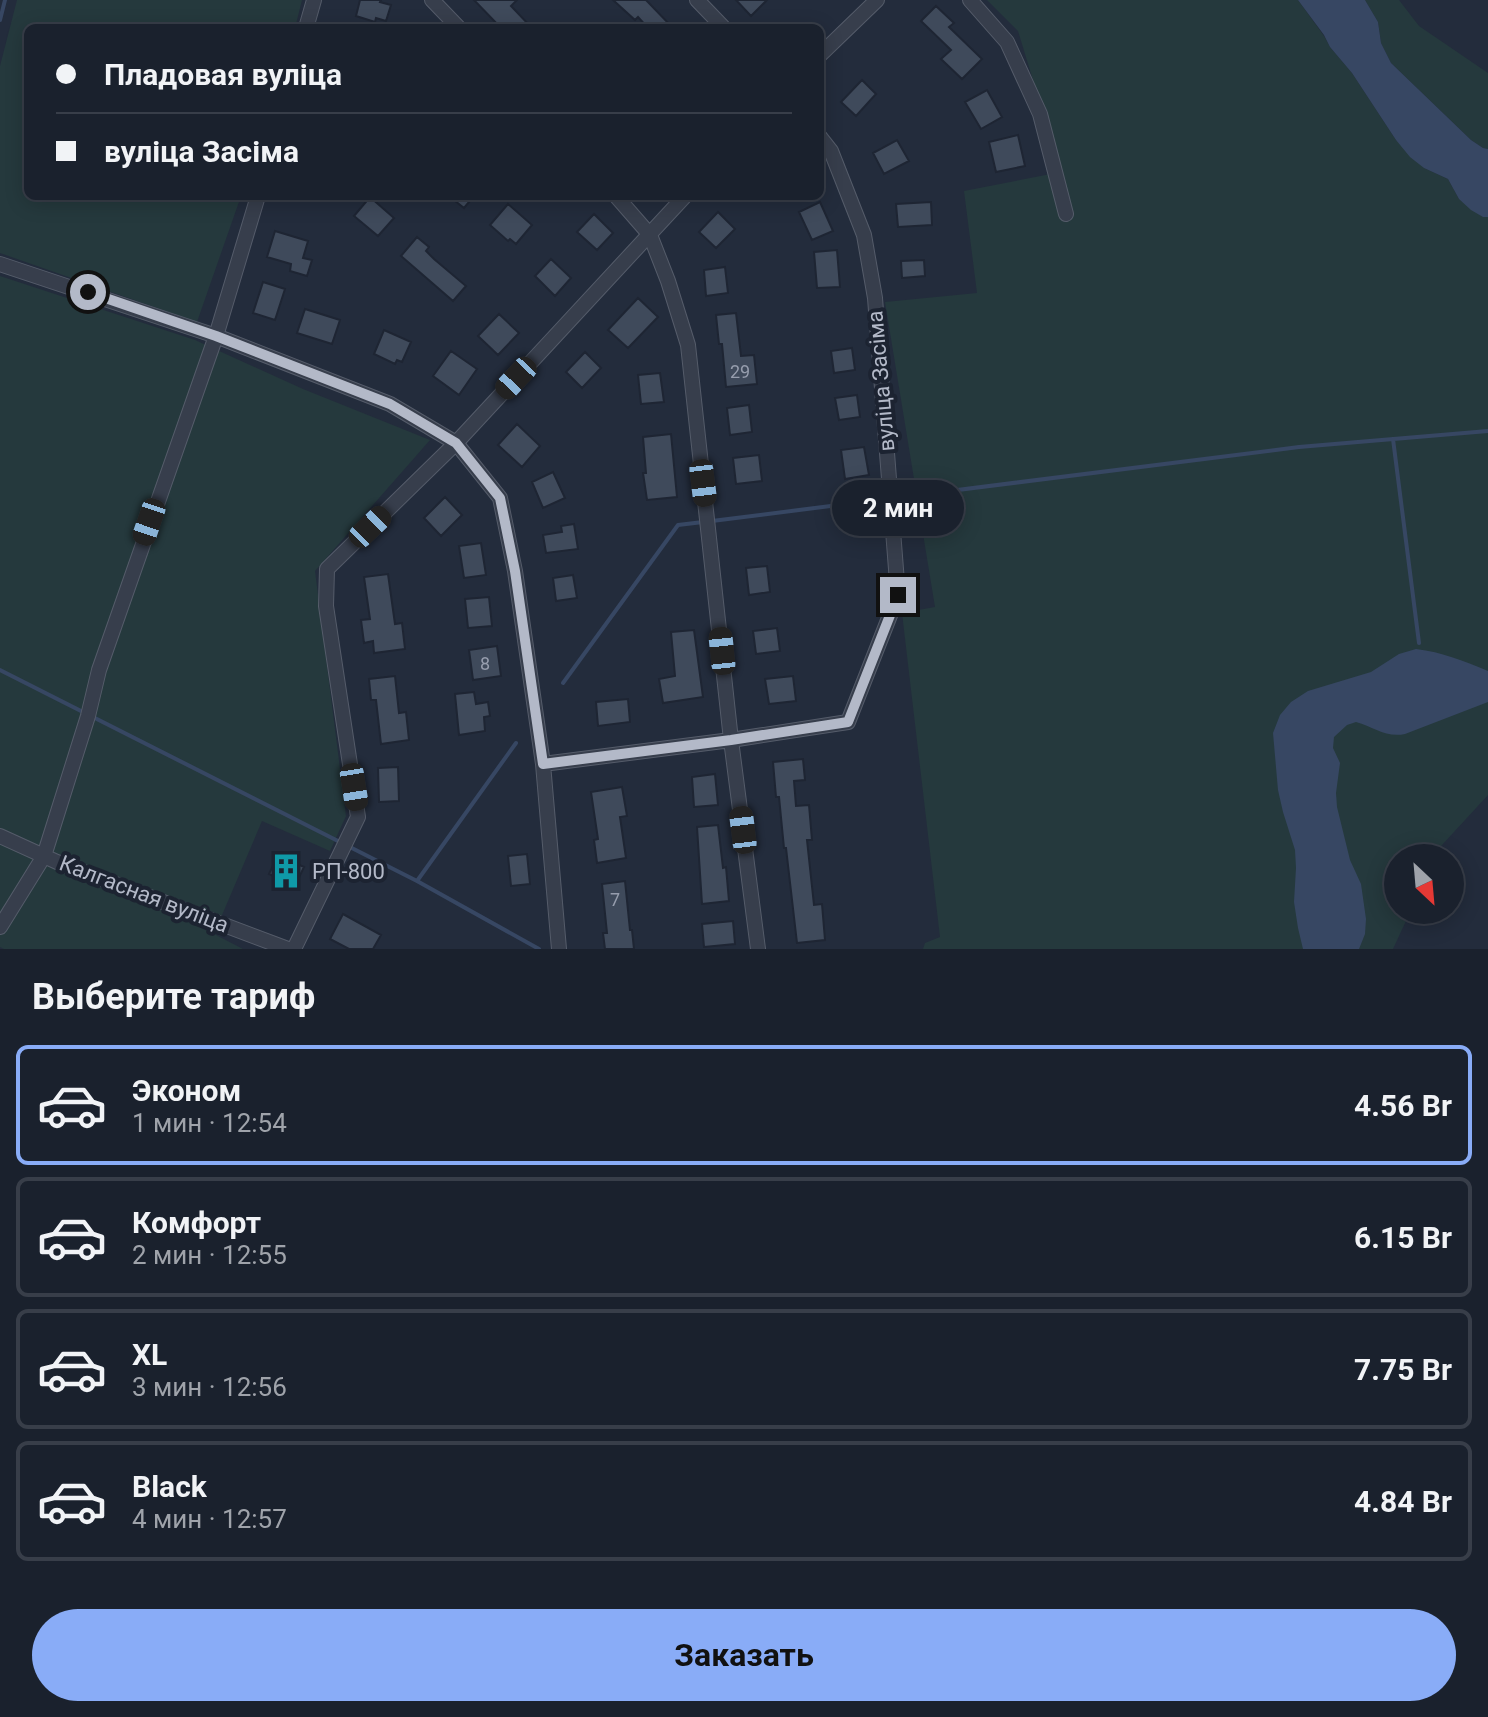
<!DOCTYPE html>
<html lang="ru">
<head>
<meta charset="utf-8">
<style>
  :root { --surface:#1a212d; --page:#232935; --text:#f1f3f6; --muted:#9fa3aa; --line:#383e49; --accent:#89acf7 }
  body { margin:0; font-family:Roboto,sans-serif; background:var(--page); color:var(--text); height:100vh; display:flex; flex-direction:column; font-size:30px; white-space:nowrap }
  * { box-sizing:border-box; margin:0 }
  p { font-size:26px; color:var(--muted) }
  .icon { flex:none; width:44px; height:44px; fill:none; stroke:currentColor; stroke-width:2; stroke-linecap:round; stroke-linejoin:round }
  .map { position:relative; height:949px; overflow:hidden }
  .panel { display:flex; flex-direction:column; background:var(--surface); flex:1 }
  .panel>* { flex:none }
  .banner { position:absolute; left:24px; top:24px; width:800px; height:176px; border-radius:12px; box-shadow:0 4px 20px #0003,0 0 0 2px var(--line); display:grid; align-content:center; height:176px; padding:0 32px; background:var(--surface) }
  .needle { width:52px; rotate:154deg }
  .fabs { position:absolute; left:1384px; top:844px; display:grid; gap:16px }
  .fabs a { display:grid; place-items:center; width:80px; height:80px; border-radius:50%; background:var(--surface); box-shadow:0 4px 20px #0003,0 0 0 2px var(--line); font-size:40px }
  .end { position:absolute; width:36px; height:36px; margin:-18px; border:10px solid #b3b9c8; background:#111; box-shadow:0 0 0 4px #111 }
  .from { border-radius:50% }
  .bubble { position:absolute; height:56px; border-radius:28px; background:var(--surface); box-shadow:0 4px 20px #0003,0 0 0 2px var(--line); font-size:26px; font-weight:700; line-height:56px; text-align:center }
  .car { position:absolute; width:24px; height:48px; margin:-24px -12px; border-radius:10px; box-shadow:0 0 6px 2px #0007; background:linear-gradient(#222 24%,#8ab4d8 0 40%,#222 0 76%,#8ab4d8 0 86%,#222 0) }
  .banner b { display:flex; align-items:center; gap:28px; height:76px; font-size:30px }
  .banner b+b { border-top:2px solid var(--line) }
  .banner i { width:20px; height:20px; background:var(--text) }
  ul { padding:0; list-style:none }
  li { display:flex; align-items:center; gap:24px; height:120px; margin:0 16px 12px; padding:0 16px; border:4px solid var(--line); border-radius:12px }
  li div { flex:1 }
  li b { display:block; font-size:30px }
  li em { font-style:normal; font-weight:700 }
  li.on { border-color:var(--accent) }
  li>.icon { width:72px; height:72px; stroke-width:1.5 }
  h2 { padding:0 32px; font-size:36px; line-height:96px }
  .cta { display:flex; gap:16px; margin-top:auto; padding:16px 32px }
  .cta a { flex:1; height:92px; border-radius:48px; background:var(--accent); color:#111; font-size:32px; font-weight:700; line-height:92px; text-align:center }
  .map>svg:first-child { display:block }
</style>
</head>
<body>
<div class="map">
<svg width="1488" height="949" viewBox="0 0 1488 949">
  <rect width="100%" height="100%" fill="#232c3c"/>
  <!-- green -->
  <path fill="#25393d" d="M 17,0 L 302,0 L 295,28 L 28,28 L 28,196 L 241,196 L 197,322 L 0,253 L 0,66 Z
    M 987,0 L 1298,0 L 1324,36 L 1330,47 L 1352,73 L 1396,140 L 1424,168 L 1448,179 L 1459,199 L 1483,217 L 1488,217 L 1488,795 L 1442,845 L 1435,858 L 1398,858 L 1398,910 L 1411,910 L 1393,949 L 923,949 L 925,943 L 940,937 L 902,613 L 935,607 L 885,302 L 977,293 L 964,191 L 1061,172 L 1018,31 Z
    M 1365,0 L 1399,0 L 1419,26 L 1488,73 L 1488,149 L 1483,148 L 1471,140 L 1391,63 L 1381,43 L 1378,22 Z
    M 0,276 L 195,340 L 303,389 L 430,440 L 315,571 L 346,816 L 330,851 L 262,821 L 214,934 L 243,949 L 4,949 L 0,947 Z"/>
  <!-- water -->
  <path fill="#374763" d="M 1298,0 L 1365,0 L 1378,22 L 1381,43 L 1391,63 L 1471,140 L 1483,148 L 1488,149 L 1488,217 L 1483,217 L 1471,210 L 1459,199 L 1448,179 L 1424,168 L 1410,157 L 1396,140 L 1352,73 L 1330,47 L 1324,35 Z
    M 1416,649 C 1442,652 1464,661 1488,671 L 1488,702 L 1405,734 C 1386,738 1374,727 1356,722 L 1347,725 L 1334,737 L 1333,748 L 1340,763 L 1336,793 L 1337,807 L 1350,860 L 1361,884 L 1366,919 L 1365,934 L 1359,949 L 1303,949 L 1298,928 L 1294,902 L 1296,868 L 1295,850 L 1283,812 L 1278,790 L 1273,733 L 1280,715 L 1291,702 L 1308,691 L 1371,672 L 1399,654 Z"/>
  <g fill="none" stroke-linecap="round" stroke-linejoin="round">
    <!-- stream -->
    <path stroke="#374763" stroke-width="4" d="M 0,20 L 5,0
      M 1393,439 L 1419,643
      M 894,498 L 1299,447 L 1488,431
      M 712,521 L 886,499
      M 0,670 L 417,881 L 539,949
      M 563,683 L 678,525 L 703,522
      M 417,881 L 516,743"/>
  </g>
  <!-- building -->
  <path fill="#3f4a5b" stroke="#1e2533" stroke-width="2" d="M 360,0 L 381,0 L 380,2 L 391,5 L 386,21 L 376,18 L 375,22 L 356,16 Z
    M 474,0 L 517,0 L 511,6 L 532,28 L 501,28 Z
    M 613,0 L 646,0 L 673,28 L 648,28 L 638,17 L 635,20 Z
    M 736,0 L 767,0 L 751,16 Z
    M 936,6 L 954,23 L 949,27 L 982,59 L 962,79 L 941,59 L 951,50 L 921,21 Z
    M 862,80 L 876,94 L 856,116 L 841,102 Z
    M 987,90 L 1002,117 L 981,129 L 965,102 Z
    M 1018,135 L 1025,166 L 996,172 L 989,142 Z
    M 897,140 L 909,161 L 884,174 L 873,153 Z
    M 449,196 L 474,196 L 464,208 Z
    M 370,197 L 394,218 L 378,236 L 354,216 Z
    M 820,202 L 833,231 L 812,240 L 799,212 Z
    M 931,202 L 932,225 L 898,227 L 896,204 Z
    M 508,204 L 532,225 L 516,244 L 510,239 L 508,241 L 490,225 Z
    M 718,212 L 735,229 L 716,248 L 699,232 Z
    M 594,214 L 613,233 L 597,250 L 577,232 Z
    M 275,231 L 308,241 L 303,258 L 312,260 L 307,276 L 290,271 L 291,264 L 267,257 Z
    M 417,237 L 429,247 L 426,251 L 434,259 L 466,286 L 453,301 L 401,256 Z
    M 837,250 L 840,287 L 817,288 L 814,252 Z
    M 551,259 L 571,278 L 555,296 L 535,276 Z
    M 924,260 L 925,276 L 902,278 L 901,261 Z
    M 725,267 L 728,293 L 706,296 L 704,270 Z
    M 263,282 L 285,289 L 275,320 L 253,313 Z
    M 638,298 L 658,317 L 628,348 L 608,330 Z
    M 305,309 L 340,320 L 332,344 L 297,333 Z
    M 736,313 L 741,356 L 754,355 L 757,384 L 726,387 L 722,344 L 719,344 L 716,315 Z
    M 499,314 L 519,333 L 498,355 L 478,336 Z
    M 384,330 L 411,342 L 402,362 L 397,360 L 395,364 L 374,354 Z
    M 852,348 L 855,370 L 834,373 L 831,351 Z
    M 451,351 L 477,369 L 459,395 L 433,376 Z
    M 585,352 L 601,368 L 582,388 L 566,372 Z
    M 660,373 L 664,402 L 641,404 L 638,375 Z
    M 857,395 L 860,417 L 839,420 L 835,398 Z
    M 749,405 L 752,432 L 730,435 L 727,408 Z
    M 517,424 L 540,446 L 522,467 L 498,445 Z
    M 671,434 L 677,497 L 647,500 L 643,473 L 646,473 L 643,437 Z
    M 864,447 L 869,475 L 845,479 L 841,450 Z
    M 759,455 L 762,481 L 736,484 L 733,458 Z
    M 553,472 L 565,498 L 543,508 L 532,482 Z
    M 445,497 L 462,515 L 441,536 L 424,518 Z
    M 574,524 L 578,549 L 546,553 L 543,535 L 562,532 L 561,526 Z
    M 481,543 L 486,575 L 464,578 L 459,546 Z
    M 767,566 L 770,592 L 749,595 L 746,568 Z
    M 388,574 L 395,624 L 402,623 L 405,649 L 374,653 L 373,641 L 364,643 L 361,620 L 370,619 L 364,577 Z
    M 573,575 L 577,598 L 556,601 L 553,578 Z
    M 489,597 L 492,626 L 468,628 L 465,599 Z
    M 777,628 L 780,651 L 756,654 L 753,631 Z
    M 694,630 L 703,697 L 663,703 L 659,679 L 675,676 L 671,632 Z
    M 497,646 L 501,676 L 473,680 L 469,650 Z
    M 395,676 L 399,713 L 406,712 L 409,740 L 381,744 L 376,700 L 371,700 L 369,679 Z
    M 793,676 L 796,701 L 769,704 L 765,679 Z
    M 474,692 L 476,704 L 488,702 L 490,716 L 484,717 L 485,731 L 459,735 L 455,694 Z
    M 628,699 L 630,722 L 598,726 L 596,702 Z
    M 803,759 L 805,780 L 794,781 L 796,806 L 809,805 L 812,840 L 807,840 L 814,905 L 822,904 L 825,940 L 797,943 L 786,848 L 784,848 L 779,797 L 776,797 L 773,762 Z
    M 398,767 L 399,801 L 379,802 L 378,768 Z
    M 715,774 L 718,805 L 694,807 L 692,777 Z
    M 622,787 L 627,816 L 620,817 L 626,858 L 597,863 L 594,840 L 598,839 L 591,792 Z
    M 718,825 L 723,868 L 726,867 L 729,901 L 702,904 L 697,827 Z
    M 527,854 L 530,884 L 511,886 L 508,856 Z
    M 278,855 L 304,867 L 295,886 L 269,874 Z
    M 625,881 L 630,930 L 632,930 L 634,949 L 605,949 L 603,933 L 607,933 L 602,884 Z
    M 343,914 L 381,935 L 373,949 L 349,949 L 330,939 Z
    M 733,921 L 735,944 L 704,947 L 702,924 Z"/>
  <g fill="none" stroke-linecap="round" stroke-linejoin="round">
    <!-- street casing -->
    <g stroke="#555c6a" stroke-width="16">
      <path id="street" d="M 432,0 L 459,28
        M 697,0 L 724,28
        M 970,0 L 1007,42 L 1040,114 L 1066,214
        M 306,28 L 314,0
        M 820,55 L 877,0
        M 616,196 L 650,235 L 668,281 L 688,345 L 731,740 L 758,949
        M 0,264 L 216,336 L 390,404 L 456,443 L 500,498 L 515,571 L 543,764 L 559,949
        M 543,764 L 731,740 L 848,722 L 898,595 L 875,298 L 864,235 L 831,151 L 820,137
        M 0,836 L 57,862 L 288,949
        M 0,927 L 44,856 L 88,716 L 99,670 L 216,336 L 258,196
        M 294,949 L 358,817 L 326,606 L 327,569 L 456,443 L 685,196"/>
    </g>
    <!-- street -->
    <use href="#street" stroke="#373e4c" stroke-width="14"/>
  </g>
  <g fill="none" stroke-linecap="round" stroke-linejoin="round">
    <!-- route -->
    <path stroke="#b3b9c8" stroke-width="10" d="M 88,292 L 216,336 L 390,404 L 456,443 L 500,498 L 515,571 L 543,764 L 731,740 L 848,722 L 898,595"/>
  </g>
  <!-- icons -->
  <defs>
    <g id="building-bare" transform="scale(2.76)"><path d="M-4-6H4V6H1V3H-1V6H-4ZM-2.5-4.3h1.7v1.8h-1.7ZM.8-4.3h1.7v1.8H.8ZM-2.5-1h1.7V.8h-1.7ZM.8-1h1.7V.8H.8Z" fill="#0f9aa8" stroke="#1c2331" stroke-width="2.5" paint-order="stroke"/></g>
  </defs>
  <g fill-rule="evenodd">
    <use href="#building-bare" x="286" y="871"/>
  </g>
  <g text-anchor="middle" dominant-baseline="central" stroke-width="8" stroke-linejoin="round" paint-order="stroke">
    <!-- number labels -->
    <g font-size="18" fill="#969dad">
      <text x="740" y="371">29</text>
      <text x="485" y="663">8</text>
      <text x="615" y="899">7</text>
    </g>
    <!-- street labels -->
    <g font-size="22" fill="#b3b9c8" stroke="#1c2331">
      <text transform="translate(881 381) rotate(-95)">вуліца Засіма</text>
      <text transform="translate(144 894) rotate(21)">Калгасная вуліца</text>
    </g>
    <!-- poi labels -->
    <g font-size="22" fill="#b3b9c8" stroke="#1c2331" text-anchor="start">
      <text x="312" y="871">РП-800</text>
    </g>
  </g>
</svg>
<div class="fabs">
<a><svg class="needle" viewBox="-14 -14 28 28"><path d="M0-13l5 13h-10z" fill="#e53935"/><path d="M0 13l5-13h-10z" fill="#9fa3aa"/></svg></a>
</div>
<i class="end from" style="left:88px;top:292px"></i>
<i class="end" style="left:898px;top:595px"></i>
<div class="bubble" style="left:832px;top:480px;width:132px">2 мин</div>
<i class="car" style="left:516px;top:378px;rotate:223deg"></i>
<i class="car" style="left:703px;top:483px;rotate:173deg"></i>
<i class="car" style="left:149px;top:522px;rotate:199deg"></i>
<i class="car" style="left:370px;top:527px;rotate:46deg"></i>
<i class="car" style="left:722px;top:651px;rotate:354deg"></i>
<i class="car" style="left:354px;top:787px;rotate:171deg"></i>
<i class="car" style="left:743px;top:830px;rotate:353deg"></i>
<div class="banner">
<b><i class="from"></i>Пладовая вуліца</b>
<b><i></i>вуліца Засіма</b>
</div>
</div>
<section class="panel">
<h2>Выберите тариф</h2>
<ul>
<li class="on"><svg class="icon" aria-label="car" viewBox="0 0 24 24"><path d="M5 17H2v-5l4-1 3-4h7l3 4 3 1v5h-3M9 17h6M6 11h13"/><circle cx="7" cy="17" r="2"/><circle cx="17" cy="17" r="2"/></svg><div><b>Эконом</b><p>1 мин · 12:54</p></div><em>4.56 Br</em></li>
<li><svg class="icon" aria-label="car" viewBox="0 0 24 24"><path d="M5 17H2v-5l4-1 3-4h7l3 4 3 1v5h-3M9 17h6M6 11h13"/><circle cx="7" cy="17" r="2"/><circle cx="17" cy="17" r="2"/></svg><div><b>Комфорт</b><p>2 мин · 12:55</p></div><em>6.15 Br</em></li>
<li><svg class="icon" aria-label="car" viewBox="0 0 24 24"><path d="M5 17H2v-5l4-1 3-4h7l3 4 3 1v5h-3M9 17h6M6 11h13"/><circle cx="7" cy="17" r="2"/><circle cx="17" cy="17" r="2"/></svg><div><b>XL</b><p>3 мин · 12:56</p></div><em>7.75 Br</em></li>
<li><svg class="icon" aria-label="car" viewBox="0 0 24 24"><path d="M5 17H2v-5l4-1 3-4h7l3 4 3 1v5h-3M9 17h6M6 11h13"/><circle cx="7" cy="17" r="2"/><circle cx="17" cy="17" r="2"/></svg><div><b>Black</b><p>4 мин · 12:57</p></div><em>4.84 Br</em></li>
</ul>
<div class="cta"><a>Заказать</a></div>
</section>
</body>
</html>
